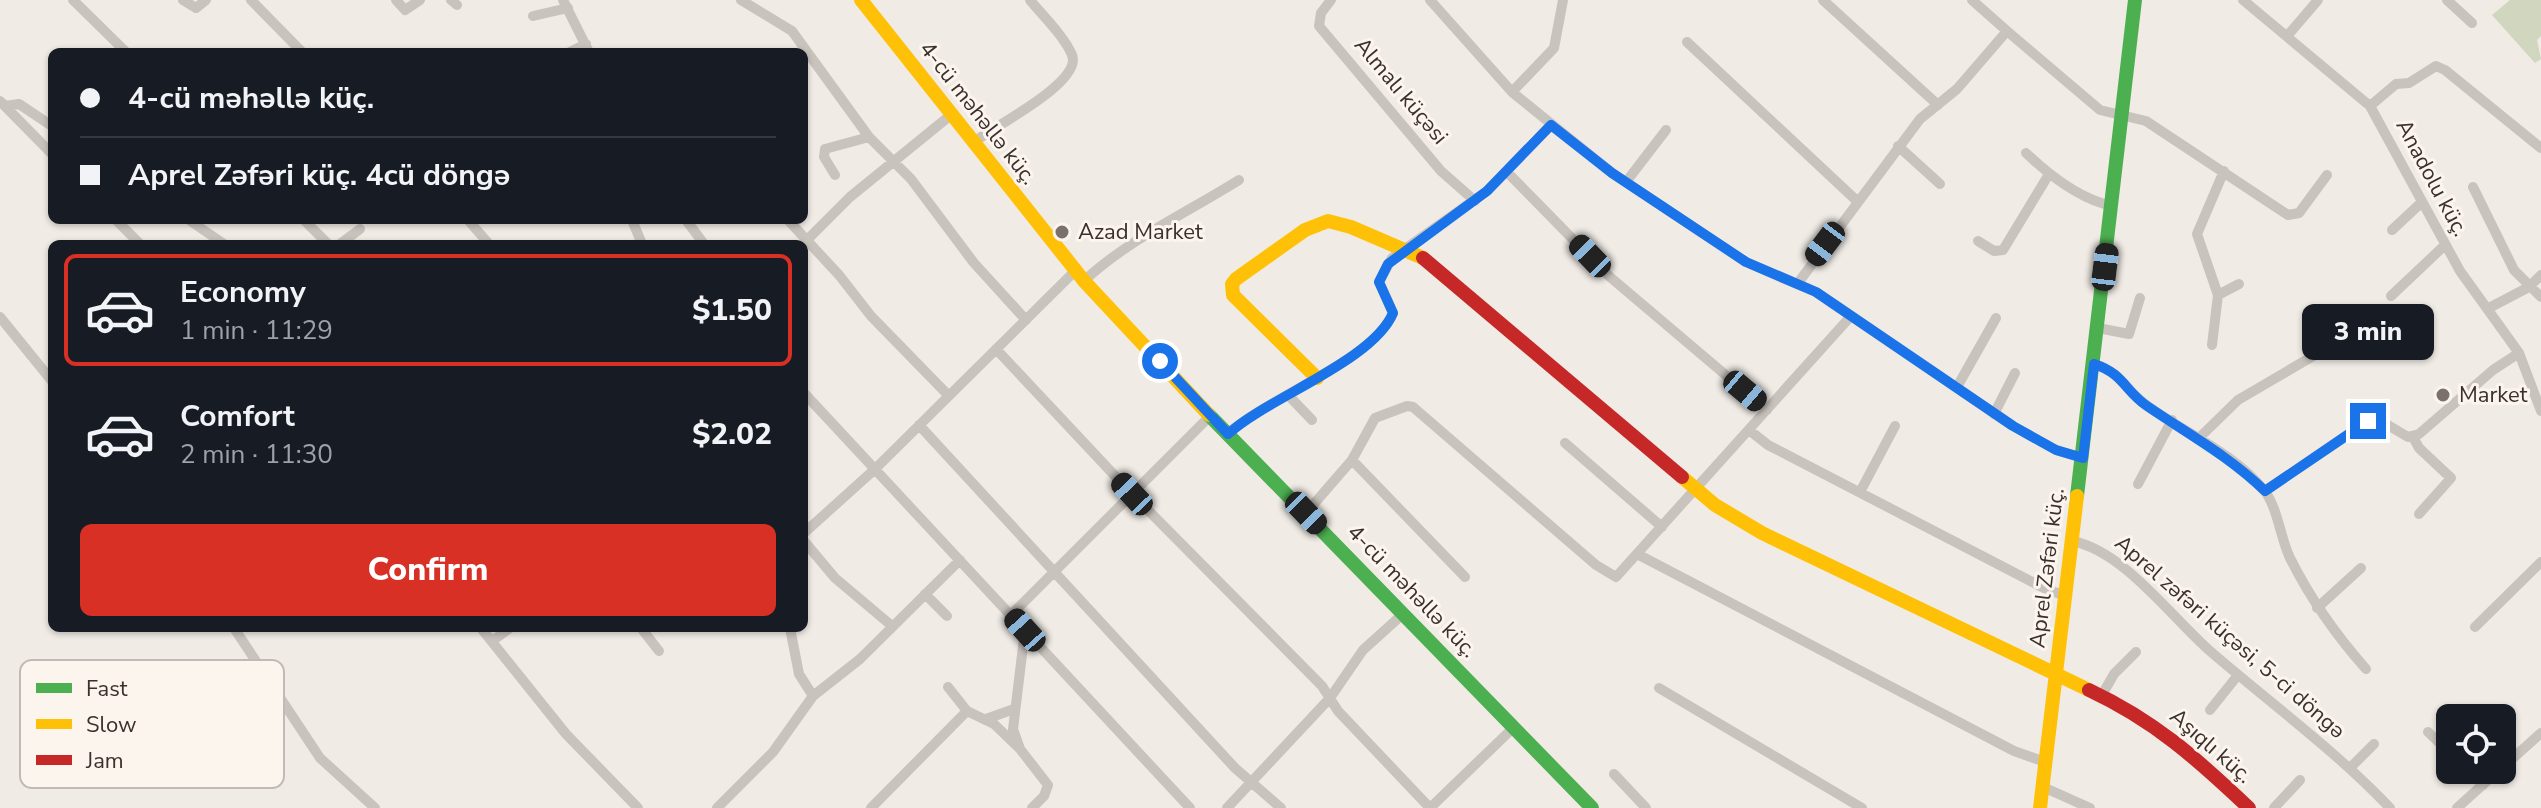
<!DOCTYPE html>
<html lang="en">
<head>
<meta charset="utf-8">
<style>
  :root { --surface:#171b24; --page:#20242c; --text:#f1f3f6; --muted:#9ea1a6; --line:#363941; --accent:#d93025 }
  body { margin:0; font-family:"Nunito Sans",sans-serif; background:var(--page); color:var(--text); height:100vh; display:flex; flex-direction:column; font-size:30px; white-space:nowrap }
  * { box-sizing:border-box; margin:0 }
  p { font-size:26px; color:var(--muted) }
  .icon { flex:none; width:44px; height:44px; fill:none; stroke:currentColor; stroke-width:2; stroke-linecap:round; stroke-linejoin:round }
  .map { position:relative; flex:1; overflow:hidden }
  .panel { position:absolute; left:48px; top:240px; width:760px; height:392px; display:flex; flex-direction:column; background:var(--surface); border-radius:12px; box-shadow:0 2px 6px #0004 }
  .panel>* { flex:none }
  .guide { position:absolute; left:48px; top:48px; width:760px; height:176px; border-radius:12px; box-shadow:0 2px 6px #0004; display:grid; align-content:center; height:176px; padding:0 32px; background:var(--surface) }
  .controls { position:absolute; left:2436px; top:704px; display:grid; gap:16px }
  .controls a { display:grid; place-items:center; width:80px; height:80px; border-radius:12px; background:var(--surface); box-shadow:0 2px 6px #0004; font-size:40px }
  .end { position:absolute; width:36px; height:36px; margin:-18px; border:10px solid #1a73e8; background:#fff; box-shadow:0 0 0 4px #fff }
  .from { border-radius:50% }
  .bubble { position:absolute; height:56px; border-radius:12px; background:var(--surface); box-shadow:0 2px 6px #0004; font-size:26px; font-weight:800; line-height:56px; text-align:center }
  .car { position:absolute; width:24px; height:48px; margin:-24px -12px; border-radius:10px; box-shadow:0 0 6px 2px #0007; background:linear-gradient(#222 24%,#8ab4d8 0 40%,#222 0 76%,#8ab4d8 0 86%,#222 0) }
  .guide b { display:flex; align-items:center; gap:28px; height:76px; font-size:30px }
  .guide b+b { border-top:2px solid var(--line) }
  .guide i { width:20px; height:20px; background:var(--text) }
  ul { padding:14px 0 0; list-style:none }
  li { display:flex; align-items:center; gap:24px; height:112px; margin:0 16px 12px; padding:0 16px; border:4px solid transparent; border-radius:12px }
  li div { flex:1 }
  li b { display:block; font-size:30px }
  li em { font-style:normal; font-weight:800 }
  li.on { border-color:var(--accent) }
  li>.icon { width:72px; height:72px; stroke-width:1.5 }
  .primary-button { display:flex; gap:16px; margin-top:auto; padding:16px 32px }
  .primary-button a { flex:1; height:92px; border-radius:12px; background:var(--accent); color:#fff; font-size:32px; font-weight:800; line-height:92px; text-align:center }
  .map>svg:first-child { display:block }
</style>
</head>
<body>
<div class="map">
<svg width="2541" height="808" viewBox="0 0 2541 808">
  <rect width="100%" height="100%" fill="#f0ebe5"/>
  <!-- green -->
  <path fill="#d1d6bf" d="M 2510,0 L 2541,0 L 2541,36 L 2537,40 L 2541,59 L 2535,63 L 2492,15 Z"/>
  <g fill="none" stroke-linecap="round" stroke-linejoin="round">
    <!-- street -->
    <path stroke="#c9c3be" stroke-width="10" d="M 73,0 L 126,52
      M 183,0 L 196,8 L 206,0
      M 251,0 L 302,52
      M 396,0 L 405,10 L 420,0
      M 451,0 L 457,5
      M 563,0 L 589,52
      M 741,0 L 792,31 L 869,137 L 911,179 L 974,263 L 1026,320
      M 1331,0 L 1321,13 L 1319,26 L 1441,171 L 1475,201
      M 1430,0 L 1512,92 L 1612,173 L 1746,262 L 1816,292 L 2013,426 L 2056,450 L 2083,458
      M 1823,0 L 1938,105
      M 1972,0 L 2007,31
      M 2243,0 L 2370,106 L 2460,271 L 2519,353 L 2541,411
      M 2447,0 L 2472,23
      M 533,16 L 568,8
      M 2288,35 L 2318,0
      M 1687,42 L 1857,201
      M 570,52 L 586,44
      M 1512,92 L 1554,48 L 1563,0
      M 0,101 L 52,154
      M 5,106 L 19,104 L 52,126
      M 2370,106 L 2396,84 L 2409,83 L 2436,66 L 2445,70 L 2541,148
      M 974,142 C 993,127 1083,82 1072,55 C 1064,36 1043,16 1030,0
      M 1898,146 L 1940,184
      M 2026,153 C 2050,176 2079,199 2112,206
      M 1507,172 L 1610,277 L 1767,410
      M 835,175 L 824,157 L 825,149 L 869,137
      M 1626,182 L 1666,130
      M 2473,187 L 2514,270 L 2541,297
      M 116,220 L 140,244
      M 189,220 L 224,244
      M 304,220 L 328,244
      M 468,220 L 489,244
      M 632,220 L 642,244
      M 686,220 L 704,244
      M 788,220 L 839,275 L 871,316 L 949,396
      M 2392,230 L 2422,202
      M 1978,241 L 1994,251 L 2003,250 L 2049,174
      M 340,244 L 360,229
      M 803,244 L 850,197 L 952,114
      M 1084,281 C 1126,241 1188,212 1239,180
      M 1798,283 L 1920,119 L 1957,89 L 2007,31 L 2100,110 L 2146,121 L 2288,215 L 2299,213 L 2327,175
      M 2218,295 L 2239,284
      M 2391,296 L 2445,245
      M 2487,309 L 2529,287 L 2541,275
      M 0,317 L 52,381
      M 2098,328 L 2129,334 L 2140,298
      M 2212,345 L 2218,295 L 2197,234 L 2224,171
      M 996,349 L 1132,494 L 1322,686 L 1338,711 L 1430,808
      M 2094,364 C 2123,373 2123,388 2145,404 C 2184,433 2232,451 2264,490 C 2278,508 2280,537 2290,558 C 2311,600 2335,634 2366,669
      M 1957,387 L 1996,318
      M 804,393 L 1190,808
      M 1289,396 L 1312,420
      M 1994,414 L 2015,373
      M 919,425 L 1235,768 L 1281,808
      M 1749,430 L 1768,445 L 2046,589 L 2066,596
      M 1228,434 C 1266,398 1374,360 1393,313 L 1379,282 L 1392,258 L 1487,191 L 1551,125
      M 2200,437 L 2238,400 L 2320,352
      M 2413,437 L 2419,448 L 2451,478 L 2419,514
      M 1565,443 L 1662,527
      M 1352,460 L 1465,577
      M 2138,484 L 2172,420
      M 2265,491 L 2368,421 L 2376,418 L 2408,437 L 2419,434 L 2493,370 L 2519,353
      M 1860,492 L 1895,426
      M 1306,513 L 1352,460 L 1375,418 L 1407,406 L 1413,407 L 1596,565 L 1616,577 L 1851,316
      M 804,533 L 874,470 L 1075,271
      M 804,541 L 835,578 L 892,626
      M 2072,541 C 2124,551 2171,617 2210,651 C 2270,703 2335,750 2390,808
      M 1639,555 L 2014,751 L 2045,762
      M 925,594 L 947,616
      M 2317,608 L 2361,568
      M 1011,615 L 1210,416
      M 2475,627 L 2541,562
      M 234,628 L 320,758 L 375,808
      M 481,628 L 566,734 L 638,808
      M 641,628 L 659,651
      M 790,628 L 799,674 L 813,696
      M 1025,630 L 1013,729 L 1020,749 L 1048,785 L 1044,796 L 1032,808
      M 492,641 L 510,628
      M 948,687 L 967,711
      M 1659,688 L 1862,808
      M 2102,695 L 2114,674 L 2136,652
      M 2210,710 L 2238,675
      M 986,719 L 1014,709
      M 2428,732 L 2450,753
      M 2351,767 L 2374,744
      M 2502,768 L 2541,733
      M 2467,770 L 2483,785
      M 1614,774 L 1646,808
      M 2043,787 L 2090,808
      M 717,808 L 773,752 L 813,696 L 860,659 L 960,560
      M 871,808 L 967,711 L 994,724 L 1020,749
      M 1227,808 L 1330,698 L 1363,650 L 1404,613
      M 1430,808 L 1514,727
      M 2274,808 L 2300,780
      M 2457,808 L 2499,770"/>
    <!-- fast -->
    <path stroke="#4caf50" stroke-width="14" d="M 1209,415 L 1592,808
      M 2077,496 L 2135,0"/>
    <!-- slow -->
    <path stroke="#ffc107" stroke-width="14" d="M 861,0 L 1084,281 L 1209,415
      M 1317,378 L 1233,295 L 1232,284 L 1236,279 L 1305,230 L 1328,221 L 1351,227 L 1423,258
      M 1682,477 L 1715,505 L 1762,533 L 2089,690
      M 2040,808 L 2077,496"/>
    <!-- jam -->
    <path stroke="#c62828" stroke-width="14" d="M 1423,258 L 1682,477
      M 2089,690 C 2155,721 2196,758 2249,808"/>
  </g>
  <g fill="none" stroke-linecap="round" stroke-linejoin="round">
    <!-- route -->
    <path stroke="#1a73e8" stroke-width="10" d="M 1160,361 L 1228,434 C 1267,398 1373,361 1393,313 L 1379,282 L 1388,264 L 1487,191 L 1551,125 L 1612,173 L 1746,262 L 1816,292 L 2013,426 L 2056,450 L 2083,458 L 2094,364 C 2124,374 2124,390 2147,406 C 2188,434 2229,456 2265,491 L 2368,421"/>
  </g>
  <!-- markers -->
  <g fill="#7a716c" stroke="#fbf5ee" stroke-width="3">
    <circle cx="1062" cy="232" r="8"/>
    <circle cx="2443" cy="395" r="8"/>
  </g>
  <g text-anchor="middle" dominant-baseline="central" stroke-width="6" stroke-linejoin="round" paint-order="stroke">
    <!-- street labels -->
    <g font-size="22" fill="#3b302b" stroke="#fbf5ee">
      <text transform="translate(1401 91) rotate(50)">Almalı küçəsi</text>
      <text transform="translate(978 113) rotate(52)">4-cü məhəllə küç.</text>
      <text transform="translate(2432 178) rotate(62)">Anadolu küç.</text>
      <text transform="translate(2047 568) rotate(-83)">Aprel Zəfəri küç.</text>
      <text transform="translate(1412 591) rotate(46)">4-cü məhəllə küç.</text>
      <text transform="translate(2230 637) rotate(41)">Aprel zəfəri küçəsi, 5-ci döngə</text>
      <text transform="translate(2211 746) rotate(41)">Aşıqlı küç.</text>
    </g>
    <!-- poi labels -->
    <g font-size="22" fill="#3b302b" stroke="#fbf5ee" text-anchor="start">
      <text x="1078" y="232">Azad Market</text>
      <text x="2459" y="395">Market</text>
    </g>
  </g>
  <!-- legend -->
  <rect x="20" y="660" width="264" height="128" rx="12" fill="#fbf5ee" stroke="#c1bab4" stroke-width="2"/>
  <rect x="36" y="683" width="36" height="10" fill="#4caf50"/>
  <rect x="36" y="719" width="36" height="10" fill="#ffc107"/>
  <rect x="36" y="755" width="36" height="10" fill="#c62828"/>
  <g font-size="22" fill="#3b302b">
    <text x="86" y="696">Fast</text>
    <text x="86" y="732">Slow</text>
    <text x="86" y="768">Jam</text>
  </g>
</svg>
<div class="controls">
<a><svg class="icon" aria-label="locate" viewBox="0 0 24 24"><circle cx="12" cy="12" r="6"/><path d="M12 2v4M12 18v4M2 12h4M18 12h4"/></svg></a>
</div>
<i class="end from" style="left:1160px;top:361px"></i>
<i class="end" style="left:2368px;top:421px"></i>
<div class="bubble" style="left:2302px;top:304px;width:132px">3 min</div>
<i class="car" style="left:1825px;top:244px;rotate:217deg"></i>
<i class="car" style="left:1590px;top:256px;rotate:316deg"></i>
<i class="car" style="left:2105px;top:267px;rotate:7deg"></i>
<i class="car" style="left:1745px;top:391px;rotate:130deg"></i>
<i class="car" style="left:1132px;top:494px;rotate:317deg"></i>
<i class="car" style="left:1306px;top:513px;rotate:136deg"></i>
<i class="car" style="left:1025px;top:630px;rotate:318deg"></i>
<div class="guide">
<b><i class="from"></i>4-cü məhəllə küç.</b>
<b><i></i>Aprel Zəfəri küç. 4cü döngə</b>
</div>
<section class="panel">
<ul>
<li class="on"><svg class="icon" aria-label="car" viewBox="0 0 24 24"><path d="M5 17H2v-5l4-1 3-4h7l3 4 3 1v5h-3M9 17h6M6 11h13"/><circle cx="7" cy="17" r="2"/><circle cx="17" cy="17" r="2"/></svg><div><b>Economy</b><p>1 min · 11:29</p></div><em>$1.50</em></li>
<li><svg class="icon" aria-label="car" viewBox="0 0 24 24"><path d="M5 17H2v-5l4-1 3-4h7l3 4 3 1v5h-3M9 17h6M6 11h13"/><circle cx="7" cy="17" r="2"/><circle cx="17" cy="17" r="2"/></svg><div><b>Comfort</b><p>2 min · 11:30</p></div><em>$2.02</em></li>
</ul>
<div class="primary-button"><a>Confirm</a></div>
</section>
</div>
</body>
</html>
